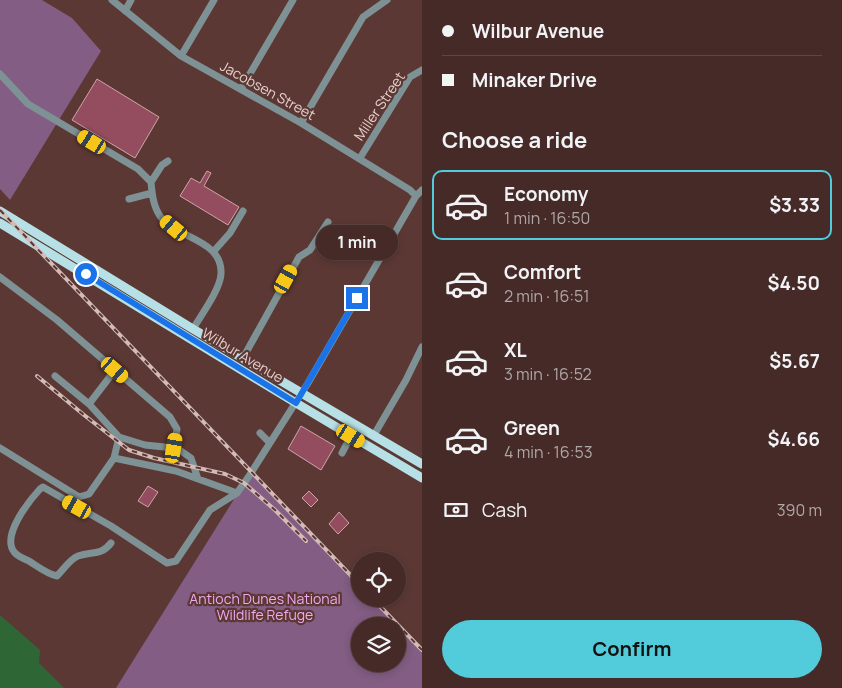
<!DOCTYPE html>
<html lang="en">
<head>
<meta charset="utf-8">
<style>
  :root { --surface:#452a27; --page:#4c322f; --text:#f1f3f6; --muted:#b0a7a7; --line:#5d4644; --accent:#52cbda }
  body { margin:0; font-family:Manrope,sans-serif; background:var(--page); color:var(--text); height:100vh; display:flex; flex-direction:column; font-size:19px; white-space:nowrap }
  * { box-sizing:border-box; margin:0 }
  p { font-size:16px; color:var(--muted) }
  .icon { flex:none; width:28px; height:28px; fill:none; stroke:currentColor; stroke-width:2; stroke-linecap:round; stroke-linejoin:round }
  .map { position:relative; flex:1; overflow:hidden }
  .details { display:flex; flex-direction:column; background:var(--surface); width:420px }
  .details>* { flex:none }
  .hud { display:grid; align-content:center; height:110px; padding:0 20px; background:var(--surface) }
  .controls { position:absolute; left:351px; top:552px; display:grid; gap:10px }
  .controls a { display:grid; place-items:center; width:55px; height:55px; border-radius:50%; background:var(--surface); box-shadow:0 2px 8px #0003,0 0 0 1px var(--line); font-size:25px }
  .end { position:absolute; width:22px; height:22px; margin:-11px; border:6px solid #1a73e8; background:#fff; box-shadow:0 0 0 2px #fff }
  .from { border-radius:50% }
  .bubble { position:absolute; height:35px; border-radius:18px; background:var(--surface); box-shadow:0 2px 8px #0003,0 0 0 1px var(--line); font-size:16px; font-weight:700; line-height:35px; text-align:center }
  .car { position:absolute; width:15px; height:30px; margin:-15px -8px; border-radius:6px; box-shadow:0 0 4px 1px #0007; background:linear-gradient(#f5c518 24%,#345 0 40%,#f5c518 0 76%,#345 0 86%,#f5c518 0) }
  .hud b { display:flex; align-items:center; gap:18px; height:48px; font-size:19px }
  .hud b+b { border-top:1px solid var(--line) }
  .hud i { width:12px; height:12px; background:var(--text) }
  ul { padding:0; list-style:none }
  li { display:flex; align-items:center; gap:15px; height:70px; margin:0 10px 8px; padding:0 10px; border:2px solid transparent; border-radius:10px }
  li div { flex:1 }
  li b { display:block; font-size:19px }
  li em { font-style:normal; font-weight:700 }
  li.active { border-color:var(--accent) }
  li>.icon { width:45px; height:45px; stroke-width:1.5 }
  h2 { padding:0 20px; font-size:22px; line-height:60px }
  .pay { display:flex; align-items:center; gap:12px; height:55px; padding:0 20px; font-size:19px }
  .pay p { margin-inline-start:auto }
  .button { display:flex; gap:10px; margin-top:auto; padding:10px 20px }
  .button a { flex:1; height:58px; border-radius:30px; background:var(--accent); color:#111; font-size:20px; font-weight:700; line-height:58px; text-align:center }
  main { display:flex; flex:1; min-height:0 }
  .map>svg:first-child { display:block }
</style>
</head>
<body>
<main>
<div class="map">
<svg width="422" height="688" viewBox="0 0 422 688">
  <rect width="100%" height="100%" fill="#5c3834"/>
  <!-- green -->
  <path fill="#835d83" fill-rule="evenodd" d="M 0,0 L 42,0 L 72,18 L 101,51 L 10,200 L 0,189 Z
    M 251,472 L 360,585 L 360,599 L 373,599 L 422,650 L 422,688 L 116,688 ZM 360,626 L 398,626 L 398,664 L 360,664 Z"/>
  <!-- water -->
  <path fill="#2f6636" d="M 0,615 L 40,650 L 39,663 L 64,688 L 0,688 Z"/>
  <!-- building -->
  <path fill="#944d5e" stroke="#cfa3ab" d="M 97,79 L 159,117 L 135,158 L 72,120 Z
    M 207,171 L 211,173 L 204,186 L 239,207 L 228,225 L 180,196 L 191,178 L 200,183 Z
    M 330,237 L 339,243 L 332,256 L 322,250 Z
    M 301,426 L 335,446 L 321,470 L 288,449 Z
    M 148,486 L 158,492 L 148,507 L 138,501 Z
    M 309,491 L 318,500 L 311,507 L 302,498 Z
    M 339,512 L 349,523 L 338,534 L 329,524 Z"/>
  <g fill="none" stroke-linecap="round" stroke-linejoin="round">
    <!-- minor -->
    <path stroke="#7e9295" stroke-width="7" d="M 112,0 L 181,56 L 301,123 L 410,190 L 416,196
      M 125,11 L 131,0
      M 181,56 L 214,0
      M 0,74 L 28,104 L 138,169 L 151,182
      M 241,89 L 293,0
      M 301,123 L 363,17 L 387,0
      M 360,158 L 410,77 L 422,70
      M 151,182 C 152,193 153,206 160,216 C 176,239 223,239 221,274 C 220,290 201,315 193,329
      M 151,182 L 162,165 L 168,161
      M 129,199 L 152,193
      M 214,251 L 230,233 L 243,211
      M 0,277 L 57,320 L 170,417 L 177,429 L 174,448
      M 243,358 L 299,257 L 310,250 L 328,222
      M 55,376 L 89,404
      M 260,433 L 270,443
      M 374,435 L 406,380 L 422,347
      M 119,437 L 145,445 L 174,448 L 181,451 L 191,458 L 198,479
      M 0,448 L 79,497 L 89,494 L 114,458 L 176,471 L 237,493
      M 342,453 L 351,436
      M 114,458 L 119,437 L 89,404 L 115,370
      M 111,543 C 101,556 92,551 78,556 C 70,559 63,570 57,576 C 47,574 37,566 29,561 C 24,559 18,556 15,553 C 0,537 29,501 40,489 L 43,487 L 111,526 L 167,563 L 176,561 L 210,510 L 237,493 L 249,476 L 308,383 L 416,196 L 422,190"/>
    <!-- major -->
    <path stroke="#b6e0e5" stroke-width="9" d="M 0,211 L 193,329 L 422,464
      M 0,223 L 296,403 L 422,478"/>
    <!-- rail casing -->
    <g stroke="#d3bbb7" stroke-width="4">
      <path id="rail" d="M 0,210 L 360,585
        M 37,376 L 84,415 L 129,450 L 154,458 L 225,474 L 244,483 L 275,510 L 306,541
        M 373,599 L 422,650"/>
    </g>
    <!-- rail -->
    <use href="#rail" stroke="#5c3834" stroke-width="2" stroke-dasharray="5.5" stroke-linecap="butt"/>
  </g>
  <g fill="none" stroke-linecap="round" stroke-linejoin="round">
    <!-- route -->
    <path stroke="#1a73e8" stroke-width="6" d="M 86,274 L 296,403 L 357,298"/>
  </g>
  <g text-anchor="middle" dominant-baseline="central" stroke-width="4.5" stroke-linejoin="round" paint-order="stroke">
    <!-- street labels -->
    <g font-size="14" fill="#e7d0cd" stroke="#5c3834">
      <text transform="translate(268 90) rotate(29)">Jacobsen Street</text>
      <text transform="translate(379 106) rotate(-56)">Miller Street</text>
      <text transform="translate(243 355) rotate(31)">Wilbur Avenue</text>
    </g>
    <!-- park labels -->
    <g font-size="14" fill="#f0a8f1" stroke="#5c3834">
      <text x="265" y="598">Antioch Dunes National<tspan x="265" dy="16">Wildlife Refuge</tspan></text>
    </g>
  </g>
</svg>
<div class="controls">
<a><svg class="icon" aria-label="locate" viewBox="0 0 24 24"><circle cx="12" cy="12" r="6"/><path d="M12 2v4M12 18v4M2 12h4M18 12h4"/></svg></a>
<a><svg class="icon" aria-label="layers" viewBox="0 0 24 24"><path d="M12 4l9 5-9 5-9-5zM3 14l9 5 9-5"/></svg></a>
</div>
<i class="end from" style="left:86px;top:274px"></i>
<i class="end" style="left:357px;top:298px"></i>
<div class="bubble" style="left:316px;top:225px;width:82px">1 min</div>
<i class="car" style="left:92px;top:142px;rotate:301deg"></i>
<i class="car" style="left:174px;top:228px;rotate:310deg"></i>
<i class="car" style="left:286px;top:279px;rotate:29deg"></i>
<i class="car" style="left:115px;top:370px;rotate:131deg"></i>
<i class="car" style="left:351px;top:436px;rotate:121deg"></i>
<i class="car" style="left:174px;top:448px;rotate:9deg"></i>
<i class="car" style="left:77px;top:507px;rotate:299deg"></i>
</div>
<section class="details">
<div class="hud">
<b><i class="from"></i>Wilbur Avenue</b>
<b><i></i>Minaker Drive</b>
</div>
<h2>Choose a ride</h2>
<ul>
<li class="active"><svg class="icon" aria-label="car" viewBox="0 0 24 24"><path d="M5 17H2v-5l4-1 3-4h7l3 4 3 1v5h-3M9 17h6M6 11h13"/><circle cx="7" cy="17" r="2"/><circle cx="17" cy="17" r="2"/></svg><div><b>Economy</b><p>1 min · 16:50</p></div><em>$3.33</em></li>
<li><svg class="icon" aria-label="car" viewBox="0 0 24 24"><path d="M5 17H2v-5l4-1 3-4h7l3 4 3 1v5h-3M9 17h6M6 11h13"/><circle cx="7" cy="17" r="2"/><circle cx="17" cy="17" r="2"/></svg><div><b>Comfort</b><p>2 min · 16:51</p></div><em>$4.50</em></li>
<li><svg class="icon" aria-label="car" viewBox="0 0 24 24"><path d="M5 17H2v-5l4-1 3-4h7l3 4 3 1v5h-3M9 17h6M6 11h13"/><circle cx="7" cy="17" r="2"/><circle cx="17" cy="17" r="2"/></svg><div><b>XL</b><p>3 min · 16:52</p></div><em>$5.67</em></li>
<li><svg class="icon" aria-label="car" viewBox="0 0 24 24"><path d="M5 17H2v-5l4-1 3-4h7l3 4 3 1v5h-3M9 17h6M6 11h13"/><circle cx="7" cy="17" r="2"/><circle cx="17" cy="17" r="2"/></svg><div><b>Green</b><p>4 min · 16:53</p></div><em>$4.66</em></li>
</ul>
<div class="pay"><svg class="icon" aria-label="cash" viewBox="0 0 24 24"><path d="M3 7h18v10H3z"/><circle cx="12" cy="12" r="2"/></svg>Cash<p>390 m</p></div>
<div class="button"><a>Confirm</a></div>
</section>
</main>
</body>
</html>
